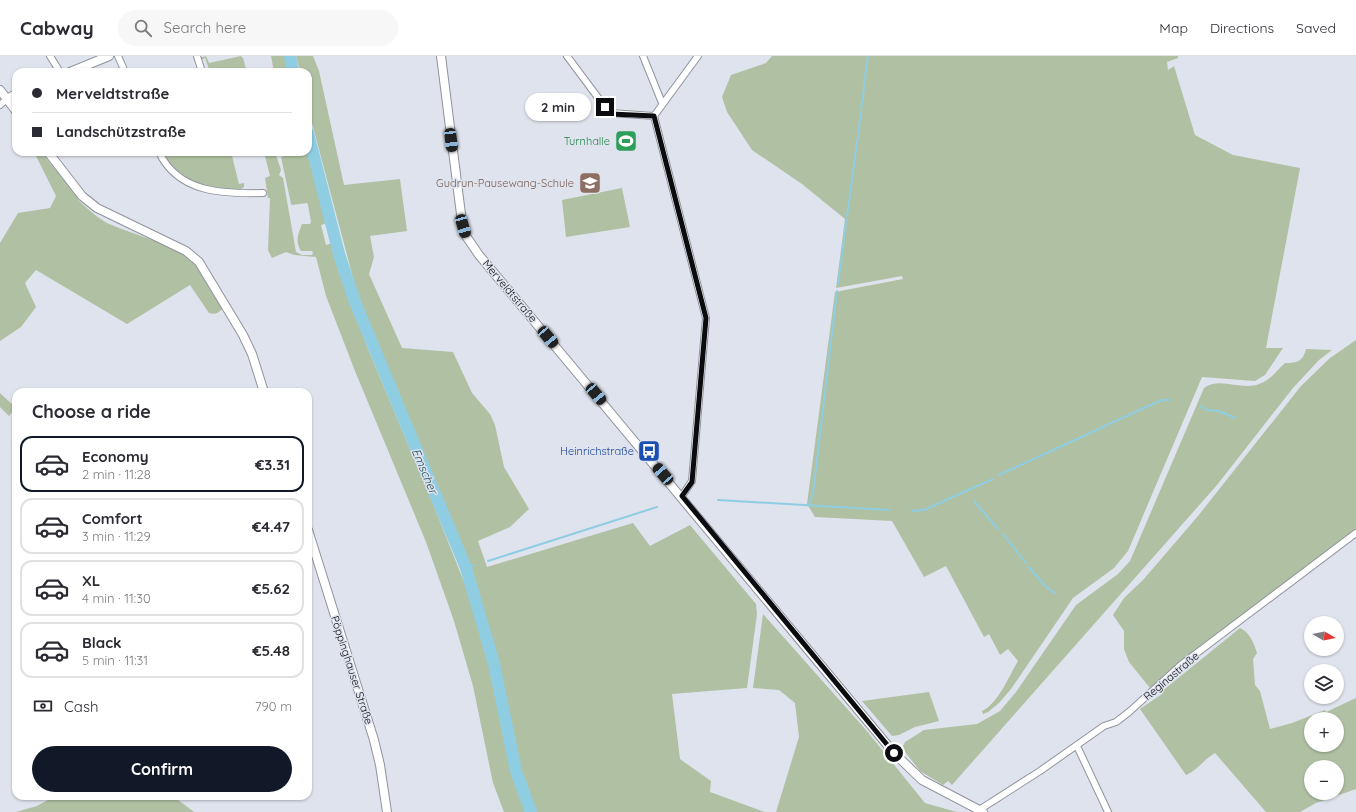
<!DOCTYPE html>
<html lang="en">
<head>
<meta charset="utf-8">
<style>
  :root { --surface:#fff; --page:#f7f7f7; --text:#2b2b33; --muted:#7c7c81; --line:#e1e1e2; --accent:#111827 }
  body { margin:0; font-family:Quicksand,sans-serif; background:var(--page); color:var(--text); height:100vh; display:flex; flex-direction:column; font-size:15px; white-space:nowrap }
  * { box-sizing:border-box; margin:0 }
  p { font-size:13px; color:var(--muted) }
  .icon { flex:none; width:22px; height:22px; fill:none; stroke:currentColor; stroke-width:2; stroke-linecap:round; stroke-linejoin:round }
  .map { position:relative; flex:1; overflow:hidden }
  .sheet { position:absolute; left:12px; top:332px; width:300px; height:412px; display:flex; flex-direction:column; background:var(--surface); border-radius:12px; box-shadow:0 1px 3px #0004 }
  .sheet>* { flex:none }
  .banner { position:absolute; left:12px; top:12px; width:300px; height:88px; border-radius:12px; box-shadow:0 1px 3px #0004; display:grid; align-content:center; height:88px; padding:0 20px; background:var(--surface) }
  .needle { width:26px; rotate:99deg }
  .tools { position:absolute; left:1304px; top:560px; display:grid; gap:8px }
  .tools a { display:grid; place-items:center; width:40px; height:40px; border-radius:50%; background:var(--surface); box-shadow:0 1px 3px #0004; font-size:20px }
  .end { position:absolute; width:18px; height:18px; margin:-9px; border:5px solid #0b0c10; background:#fff; box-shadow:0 0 0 2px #fff }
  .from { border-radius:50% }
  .bubble { position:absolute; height:28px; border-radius:14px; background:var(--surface); box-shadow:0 1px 3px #0004; font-size:13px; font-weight:700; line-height:28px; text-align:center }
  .car { position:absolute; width:12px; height:24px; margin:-12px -6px; border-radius:5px; box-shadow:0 0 3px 1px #0007; background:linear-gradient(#222 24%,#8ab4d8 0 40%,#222 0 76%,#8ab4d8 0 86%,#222 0) }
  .banner b { display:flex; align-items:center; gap:14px; height:38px; font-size:15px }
  .banner b+b { border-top:1px solid var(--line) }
  .banner i { width:10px; height:10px; background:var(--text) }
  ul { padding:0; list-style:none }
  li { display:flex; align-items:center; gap:12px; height:56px; margin:0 8px 6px; padding:0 12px; border:2px solid var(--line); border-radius:12px }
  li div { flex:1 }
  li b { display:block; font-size:15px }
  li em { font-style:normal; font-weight:700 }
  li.active { border-color:var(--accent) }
  li>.icon { width:36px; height:36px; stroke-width:1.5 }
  h2 { padding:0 20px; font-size:18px; line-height:48px }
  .pay { display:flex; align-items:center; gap:10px; height:44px; padding:0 20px; font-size:15px }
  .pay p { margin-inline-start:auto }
  .cta { display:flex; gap:8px; margin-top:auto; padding:8px 20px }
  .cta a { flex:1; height:46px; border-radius:24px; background:var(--accent); color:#fff; font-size:16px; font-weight:700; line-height:46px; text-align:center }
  header { display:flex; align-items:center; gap:24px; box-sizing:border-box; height:56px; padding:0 20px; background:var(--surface); border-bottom:1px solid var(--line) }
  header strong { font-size:19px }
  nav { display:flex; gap:22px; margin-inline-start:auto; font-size:14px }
  .search { width:280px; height:36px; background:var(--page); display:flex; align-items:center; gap:10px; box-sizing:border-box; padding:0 14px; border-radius:22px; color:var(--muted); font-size:15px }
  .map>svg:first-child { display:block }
</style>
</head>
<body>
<header>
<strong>Cabway</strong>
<div class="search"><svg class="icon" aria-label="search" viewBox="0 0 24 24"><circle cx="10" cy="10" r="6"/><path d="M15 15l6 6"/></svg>Search here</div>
<nav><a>Map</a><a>Directions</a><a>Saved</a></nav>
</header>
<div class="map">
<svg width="1356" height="756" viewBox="0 0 1356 756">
  <rect width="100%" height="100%" fill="#dfe3ed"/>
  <!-- green -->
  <path fill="#b0c0a3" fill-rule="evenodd" d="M 206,0 L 209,7 L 241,0 L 243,2 L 247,16 L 210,16 L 205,2 L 201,4 L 200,2 Z
    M 271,0 L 287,0 L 291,16 L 274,16 Z
    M 296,0 L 313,0 L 319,15 L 344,129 L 400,123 L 407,175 L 370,180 L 374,201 L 369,218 L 402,292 L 453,296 L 472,337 L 490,358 L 495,369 L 504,411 L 529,453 L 510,471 L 478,485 L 487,511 L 633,467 L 650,490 L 690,469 L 756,548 L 757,558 L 747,632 L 672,638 L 680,703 L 711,725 L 710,736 L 765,756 L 535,756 L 520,710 L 497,608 L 484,557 L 467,508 L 399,343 L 356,233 L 308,52 L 308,16 L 300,16 Z
    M 772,0 L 1178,0 L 1178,2 L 1167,6 L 1168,14 L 1174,10 L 1195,79 L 1233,99 L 1300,112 L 1266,292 L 1283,292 L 1265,319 L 1255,325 L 1202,321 L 1128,495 L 1114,512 L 1073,542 L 1011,633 L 999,647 L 988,656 L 983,658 L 982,655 C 998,648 1009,620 1018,605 L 1008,593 L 1000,599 L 989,578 L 984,581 L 946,510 L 924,521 L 892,465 L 815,461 L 807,448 L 835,236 L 903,223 L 902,220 L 836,232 L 845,163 L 802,128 L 752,94 L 727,56 L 722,41 L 731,19 L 766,7 Z
    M 308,88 L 327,167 L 321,169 L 326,189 L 332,187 L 338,214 L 368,293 L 435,453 L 468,536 L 489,609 L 511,712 L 526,756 L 504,756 L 493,727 L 473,630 L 454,565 L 426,486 L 355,315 L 326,240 L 316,201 L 294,199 L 286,196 L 272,202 L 268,194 L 270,142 L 268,142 L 265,122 L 270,120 L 264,96 L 275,96 L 281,114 L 279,119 L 283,122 L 296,196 L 302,199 L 312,199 L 313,197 L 312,195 L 301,195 C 295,185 298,178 302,168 L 310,168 L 311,166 L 308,149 L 307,147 L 292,149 L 291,148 L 281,101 L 296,96 L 308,96 Z
    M 34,96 L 41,96 L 78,141 L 78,144 C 87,152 96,161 107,167 C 135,180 173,187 196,207 L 223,252 C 219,257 215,259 209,257 L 190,229 L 127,268 L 36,214 L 25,227 L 36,251 L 21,271 L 0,285 L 0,187 L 18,157 L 50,152 L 56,140 Z
    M 189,96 L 231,96 L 239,128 L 244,127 L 244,131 L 240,134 C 205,133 184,127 163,98 Z
    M 622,132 L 630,171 L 566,181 L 562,144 Z
    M 1356,284 L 1356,476 L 1150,632 L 1129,606 L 1124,593 L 1124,575 L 1113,559 L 1124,542 L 1143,524 L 1198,460 L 1301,330 L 1330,302 Z
    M 1306,293 L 1332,294 L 1319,304 L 1293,332 L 1217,429 L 952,729 L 948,725 L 943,729 L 920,715 L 902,692 L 905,686 L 924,674 L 977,668 L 1000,655 L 1016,636 L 1076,549 L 1118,518 L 1130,505 L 1204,332 C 1219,320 1242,335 1259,328 C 1270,325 1277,314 1285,307 C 1298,307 1303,305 1306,293 Z
    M 0,337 L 16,352 L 9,360 L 0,351 Z
    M 763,558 L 866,674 L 925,747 L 957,756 L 776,756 L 799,681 L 795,647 L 779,634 L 753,632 Z
    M 1240,572 C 1250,577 1253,585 1257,597 L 1253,603 L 1255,629 L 1260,635 L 1270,673 L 1292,667 L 1325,654 L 1326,656 L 1356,642 L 1356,733 L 1316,747 L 1300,756 L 1266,756 L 1215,697 C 1204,703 1198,714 1186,719 L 1140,653 L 1162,638 L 1161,636 ZM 1311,663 L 1337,663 L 1337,689 L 1311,689 ZM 1311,711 L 1337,711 L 1337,737 L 1311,737 Z
    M 929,636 L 939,665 L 915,671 L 899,679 L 892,680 L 862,645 Z
    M 55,740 L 173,740 L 194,756 L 16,756 L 37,750 Z"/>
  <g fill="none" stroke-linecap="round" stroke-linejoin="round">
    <!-- stream -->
    <path stroke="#8fcde2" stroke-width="2" d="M 864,28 L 868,0
      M 863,41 L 864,30
      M 861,53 L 863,42
      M 858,78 L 861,56
      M 856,92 L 858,81
      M 847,160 L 856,94
      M 847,165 L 847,163
      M 844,180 L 846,167
      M 838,228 L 844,183
      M 1201,350 L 1206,354 L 1219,355 L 1235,362
      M 999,419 L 1157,346 L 1163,344 L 1170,344
      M 718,444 L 889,454
      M 974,445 L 998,473
      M 809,448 L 813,437 L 837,235
      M 912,455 L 924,454 L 993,423
      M 1003,478 L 1026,507
      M 488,505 L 657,451
      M 1029,511 L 1046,531 L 1055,537
      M 466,512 L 474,509"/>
    <!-- river -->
    <path stroke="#8fcde2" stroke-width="12" d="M 290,0 L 293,16
      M 308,77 L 339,198 L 355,246 L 466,512 L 494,608 L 516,715 L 531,756"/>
    <!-- minor casing -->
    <g stroke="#90939d" stroke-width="8">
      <path id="minor" d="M 50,0 L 60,16
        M 118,0 L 125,16
        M 197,0 L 202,16
        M 567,0 L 605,51 L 611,57 L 654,60
        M 643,0 L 662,47
        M 0,49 L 7,43
        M 159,96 C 178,137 223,138 263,137
        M 682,440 L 692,425 L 706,262 L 654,60 L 698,0
        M 1077,690 L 1108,756
        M 979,754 L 1040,715 L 1104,670 L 1116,666 L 1129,656 L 1181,609 L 1356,477"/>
    </g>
    <!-- major casing -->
    <g stroke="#90939d" stroke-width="10">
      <path id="major" d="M 441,0 L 462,166 L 466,180 L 479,199 L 894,697 L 922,724 L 983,756
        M 70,16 L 109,0
        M 0,34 L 16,55
        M 7,43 L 16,38
        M 48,96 L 82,140 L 97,152 L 186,195 L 199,206 L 243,279 L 252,298 L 264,336
        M 308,474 L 374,684 L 380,709 L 387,756"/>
    </g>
    <!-- minor -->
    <use href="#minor" stroke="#fff" stroke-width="6"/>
    <!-- major -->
    <use href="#major" stroke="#fff" stroke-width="8"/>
  </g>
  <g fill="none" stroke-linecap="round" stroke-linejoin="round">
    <!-- route -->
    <path stroke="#0b0c10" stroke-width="5" d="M 605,51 L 611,58 L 654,60 L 706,262 L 692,426 L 682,440 L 894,697"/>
  </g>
  <!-- icons -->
  <defs>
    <g id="stadium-square" transform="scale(1.15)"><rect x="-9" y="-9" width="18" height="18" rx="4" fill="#2e9e5b" stroke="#dfe3ed"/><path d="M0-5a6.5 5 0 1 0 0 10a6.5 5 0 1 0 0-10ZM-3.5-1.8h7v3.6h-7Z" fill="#fff"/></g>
    <g id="school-square" transform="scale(1.15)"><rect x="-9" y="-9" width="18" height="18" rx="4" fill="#8d6e63" stroke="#dfe3ed"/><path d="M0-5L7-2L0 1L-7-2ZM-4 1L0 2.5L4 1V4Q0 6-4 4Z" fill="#fff"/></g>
    <g id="bus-square" transform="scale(1.15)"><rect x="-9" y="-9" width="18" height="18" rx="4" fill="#1a4fb4" stroke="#dfe3ed"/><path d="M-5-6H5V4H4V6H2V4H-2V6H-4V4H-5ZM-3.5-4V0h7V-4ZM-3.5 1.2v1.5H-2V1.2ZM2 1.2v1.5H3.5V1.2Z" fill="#fff"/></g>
  </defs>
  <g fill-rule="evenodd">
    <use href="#stadium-square" x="626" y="85"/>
    <use href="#school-square" x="590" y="127"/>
    <use href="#bus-square" x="649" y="395"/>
  </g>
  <g text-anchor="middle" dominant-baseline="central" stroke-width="3" stroke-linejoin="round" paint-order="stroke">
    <!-- leisure labels -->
    <g font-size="11" fill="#27864d" stroke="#dfe3ed" text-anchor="end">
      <text x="610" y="85">Turnhalle</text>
    </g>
    <!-- education labels -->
    <g font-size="11" fill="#785e54" stroke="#dfe3ed" text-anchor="end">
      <text x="574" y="127">Gudrun-Pausewang-Schule</text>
    </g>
    <!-- street labels -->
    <g font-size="11" fill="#0b0c10" stroke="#dfe3ed">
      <text transform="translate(510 235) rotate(50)">Merveldtstraße</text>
      <text transform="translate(352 614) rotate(72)">Pöppinghauser Straße</text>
      <text transform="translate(1171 620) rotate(-40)">Reginastraße</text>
    </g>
    <!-- transit labels -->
    <g font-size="11" fill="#164399" stroke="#dfe3ed" text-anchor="end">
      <text x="634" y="395">Heinrichstraße</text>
    </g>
    <!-- water labels -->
    <g font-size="12" font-style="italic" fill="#1b4f5e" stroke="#dfe3ed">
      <text transform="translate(425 415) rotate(67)">Emscher</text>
    </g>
  </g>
</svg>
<div class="tools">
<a><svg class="needle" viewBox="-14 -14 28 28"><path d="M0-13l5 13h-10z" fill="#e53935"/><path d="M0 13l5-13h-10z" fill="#7c7c81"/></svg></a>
<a><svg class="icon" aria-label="layers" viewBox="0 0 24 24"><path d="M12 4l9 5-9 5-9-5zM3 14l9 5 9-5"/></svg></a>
<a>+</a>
<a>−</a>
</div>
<i class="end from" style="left:894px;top:697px"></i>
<i class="end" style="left:605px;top:51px"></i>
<div class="bubble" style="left:525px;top:37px;width:66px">2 min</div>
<i class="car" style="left:451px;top:84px;rotate:173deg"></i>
<i class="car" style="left:463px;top:170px;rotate:164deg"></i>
<i class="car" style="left:548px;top:281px;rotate:140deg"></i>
<i class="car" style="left:596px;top:338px;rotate:140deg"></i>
<i class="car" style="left:663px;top:418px;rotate:319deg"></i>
<div class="banner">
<b><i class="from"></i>Merveldtstraße</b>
<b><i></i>Landschützstraße</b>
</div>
<section class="sheet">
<h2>Choose a ride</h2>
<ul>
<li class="active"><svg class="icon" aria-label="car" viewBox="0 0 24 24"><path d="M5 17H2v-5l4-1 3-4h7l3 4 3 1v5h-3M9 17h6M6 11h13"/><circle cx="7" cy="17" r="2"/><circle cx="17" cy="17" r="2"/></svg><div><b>Economy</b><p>2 min · 11:28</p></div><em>€3.31</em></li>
<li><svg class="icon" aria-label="car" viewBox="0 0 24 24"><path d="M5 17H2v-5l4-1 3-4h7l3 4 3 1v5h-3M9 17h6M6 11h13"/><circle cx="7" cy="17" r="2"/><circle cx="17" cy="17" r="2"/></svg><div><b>Comfort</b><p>3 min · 11:29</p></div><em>€4.47</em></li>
<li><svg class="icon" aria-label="car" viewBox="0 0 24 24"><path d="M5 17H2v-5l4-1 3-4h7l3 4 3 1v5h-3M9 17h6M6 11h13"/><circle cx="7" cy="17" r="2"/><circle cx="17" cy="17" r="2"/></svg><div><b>XL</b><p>4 min · 11:30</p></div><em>€5.62</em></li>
<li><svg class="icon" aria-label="car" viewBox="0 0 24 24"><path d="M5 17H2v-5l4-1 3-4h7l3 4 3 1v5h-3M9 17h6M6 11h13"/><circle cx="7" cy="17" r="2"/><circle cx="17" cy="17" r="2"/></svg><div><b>Black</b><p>5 min · 11:31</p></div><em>€5.48</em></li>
</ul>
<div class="pay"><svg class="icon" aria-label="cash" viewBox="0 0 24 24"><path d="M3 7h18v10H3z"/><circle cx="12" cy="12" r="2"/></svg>Cash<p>790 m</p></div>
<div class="cta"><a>Confirm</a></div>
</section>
</div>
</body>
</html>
